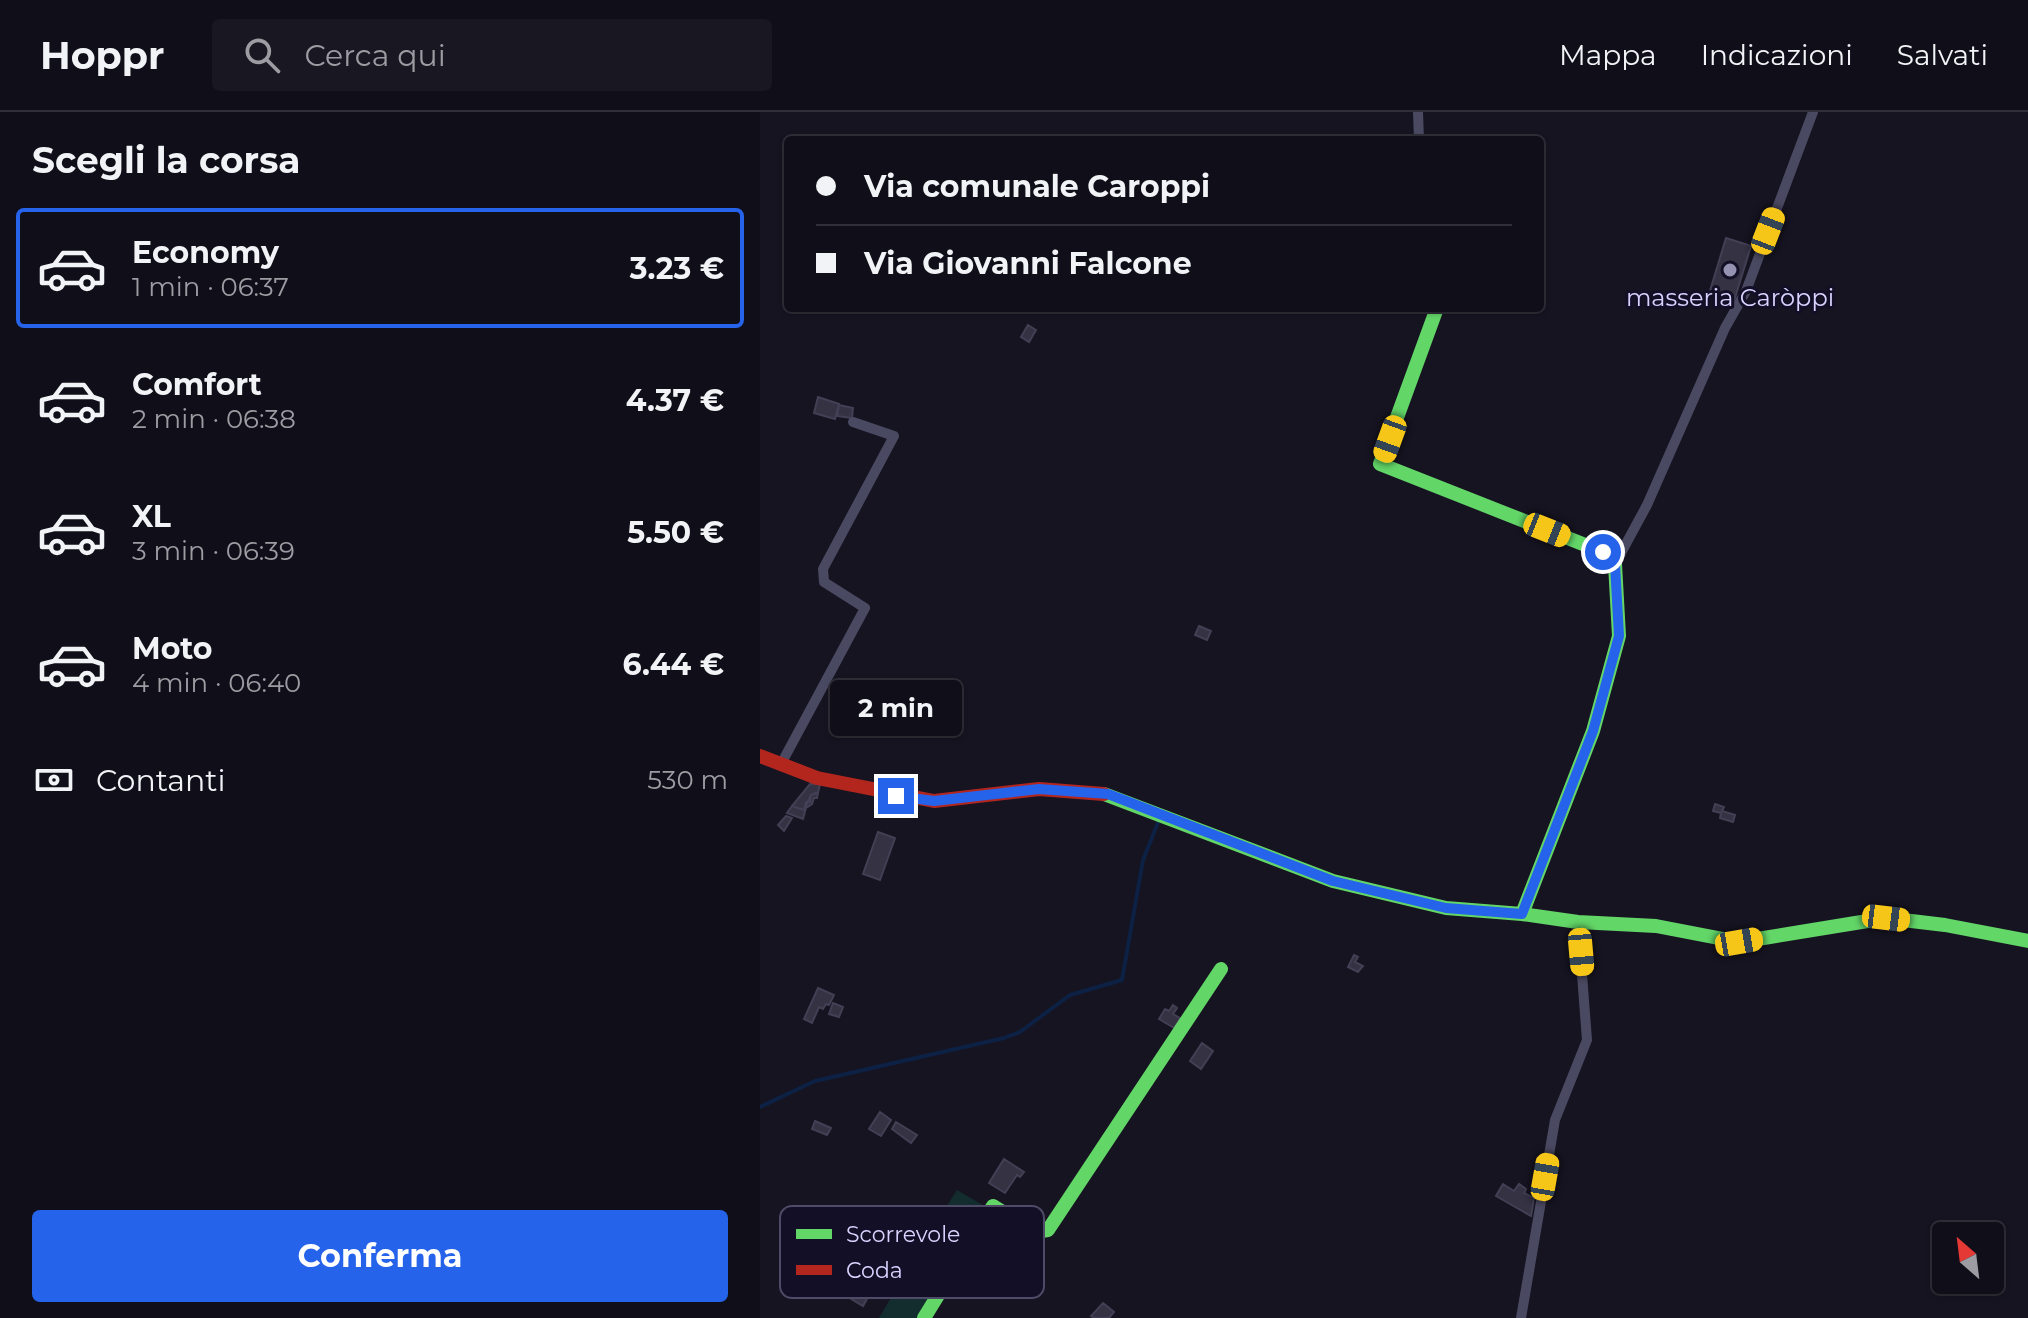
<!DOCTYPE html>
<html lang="it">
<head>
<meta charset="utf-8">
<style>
  :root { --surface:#100f19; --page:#191822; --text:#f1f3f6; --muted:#9c9ca2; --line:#302f38; --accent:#2563eb }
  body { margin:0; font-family:Montserrat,sans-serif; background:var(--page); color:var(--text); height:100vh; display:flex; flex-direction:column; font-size:30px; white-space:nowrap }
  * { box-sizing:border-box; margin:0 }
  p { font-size:26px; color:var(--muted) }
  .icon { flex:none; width:44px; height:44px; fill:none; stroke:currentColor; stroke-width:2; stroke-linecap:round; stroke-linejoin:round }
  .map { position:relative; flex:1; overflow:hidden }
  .panel { display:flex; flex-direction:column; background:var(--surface); width:760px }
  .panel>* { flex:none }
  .banner { position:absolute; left:24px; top:24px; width:760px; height:176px; border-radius:8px; box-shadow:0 2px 6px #0004,0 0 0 2px var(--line); display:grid; align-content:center; height:176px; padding:0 32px; background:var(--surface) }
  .needle { width:52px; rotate:332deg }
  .fabs { position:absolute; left:1172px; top:1110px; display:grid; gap:16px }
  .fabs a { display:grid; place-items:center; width:72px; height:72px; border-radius:8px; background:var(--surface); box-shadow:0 2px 6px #0004,0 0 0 2px var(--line); font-size:40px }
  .end { position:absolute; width:36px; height:36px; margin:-18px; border:10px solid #2563eb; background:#fff; box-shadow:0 0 0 4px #fff }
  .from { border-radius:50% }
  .bubble { position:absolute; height:56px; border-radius:8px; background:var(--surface); box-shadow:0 2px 6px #0004,0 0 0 2px var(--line); font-size:26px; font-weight:700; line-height:56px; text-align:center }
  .car { position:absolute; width:24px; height:48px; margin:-24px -12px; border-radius:10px; box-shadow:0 0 6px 2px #0007; background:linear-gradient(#f5c518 24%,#345 0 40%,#f5c518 0 76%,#345 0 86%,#f5c518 0) }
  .banner b { display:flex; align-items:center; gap:28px; height:76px; font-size:30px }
  .banner b+b { border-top:2px solid var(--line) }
  .banner i { width:20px; height:20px; background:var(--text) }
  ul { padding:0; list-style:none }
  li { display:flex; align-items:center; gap:24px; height:120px; margin:0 16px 12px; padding:0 16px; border:4px solid transparent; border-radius:8px }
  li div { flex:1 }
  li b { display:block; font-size:30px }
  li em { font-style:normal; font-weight:700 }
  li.current { border-color:var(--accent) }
  li>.icon { width:72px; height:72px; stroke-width:1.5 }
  h2 { padding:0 32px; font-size:36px; line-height:96px }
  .pay { display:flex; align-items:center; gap:20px; height:88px; padding:0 32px; font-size:30px }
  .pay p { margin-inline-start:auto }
  .cta { display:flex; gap:16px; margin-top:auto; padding:16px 32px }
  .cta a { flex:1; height:92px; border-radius:8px; background:var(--accent); color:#fff; font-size:32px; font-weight:700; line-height:92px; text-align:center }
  header { display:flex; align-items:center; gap:48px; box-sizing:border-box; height:112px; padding:0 40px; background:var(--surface); border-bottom:2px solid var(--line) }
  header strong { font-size:38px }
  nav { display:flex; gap:44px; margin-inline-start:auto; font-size:28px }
  .search { width:560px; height:72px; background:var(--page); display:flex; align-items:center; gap:20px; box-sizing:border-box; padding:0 28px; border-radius:8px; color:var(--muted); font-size:30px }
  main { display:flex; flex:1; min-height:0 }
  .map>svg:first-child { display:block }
</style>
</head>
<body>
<header>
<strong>Hoppr</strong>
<div class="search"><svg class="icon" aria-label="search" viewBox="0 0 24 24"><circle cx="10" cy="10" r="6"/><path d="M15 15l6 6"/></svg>Cerca qui</div>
<nav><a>Mappa</a><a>Indicazioni</a><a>Salvati</a></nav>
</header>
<main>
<section class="panel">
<h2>Scegli la corsa</h2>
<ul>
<li class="current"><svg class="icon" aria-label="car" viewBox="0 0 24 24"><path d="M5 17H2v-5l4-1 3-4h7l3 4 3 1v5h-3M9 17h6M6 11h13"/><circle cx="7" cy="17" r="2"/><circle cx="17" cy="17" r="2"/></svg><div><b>Economy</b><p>1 min · 06:37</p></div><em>3.23 €</em></li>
<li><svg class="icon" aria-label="car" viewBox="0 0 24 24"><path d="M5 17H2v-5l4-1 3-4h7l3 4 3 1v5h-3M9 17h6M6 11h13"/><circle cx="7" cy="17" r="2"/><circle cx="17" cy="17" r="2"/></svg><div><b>Comfort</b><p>2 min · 06:38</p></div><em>4.37 €</em></li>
<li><svg class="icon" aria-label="car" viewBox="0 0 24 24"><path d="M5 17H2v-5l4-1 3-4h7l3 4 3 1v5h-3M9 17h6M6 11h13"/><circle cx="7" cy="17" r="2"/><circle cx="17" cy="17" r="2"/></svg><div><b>XL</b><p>3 min · 06:39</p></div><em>5.50 €</em></li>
<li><svg class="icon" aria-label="car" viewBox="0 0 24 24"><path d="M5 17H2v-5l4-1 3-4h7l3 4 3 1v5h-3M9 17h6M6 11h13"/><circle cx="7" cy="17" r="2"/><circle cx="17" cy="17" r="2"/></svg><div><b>Moto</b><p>4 min · 06:40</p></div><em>6.44 €</em></li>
</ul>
<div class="pay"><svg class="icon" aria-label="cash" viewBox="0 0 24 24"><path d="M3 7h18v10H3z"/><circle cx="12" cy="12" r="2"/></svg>Contanti<p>530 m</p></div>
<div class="cta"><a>Conferma</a></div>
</section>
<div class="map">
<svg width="1268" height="1206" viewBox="0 0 1268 1206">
  <rect width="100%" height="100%" fill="#161421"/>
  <!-- green -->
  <path fill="#132c2d" d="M 197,1078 L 226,1095 L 212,1119 L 200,1114 L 194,1123 L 176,1111 Z
    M 161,1135 L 191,1153 L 159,1206 L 119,1206 Z"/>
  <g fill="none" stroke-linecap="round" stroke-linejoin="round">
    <!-- stream -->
    <path stroke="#0d2144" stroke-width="4" d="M 0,995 L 55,969 L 244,926 L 260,920 L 310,883 L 362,868 L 383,748 L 399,708"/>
  </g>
  <!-- building -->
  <path fill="#343243" stroke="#433f54" stroke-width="2" d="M 966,126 L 991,134 L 974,189 L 949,182 Z
    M 268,213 L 276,218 L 269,230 L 261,225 Z
    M 58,285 L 79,292 L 75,307 L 54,301 Z
    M 79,293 L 93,296 L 92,306 L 77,304 Z
    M 439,514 L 451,519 L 447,528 L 435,523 Z
    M 50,672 L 60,672 L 58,681 L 51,683 L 44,698 L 32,694 Z
    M 55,681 L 58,681 L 57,686 L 54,686 L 52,692 L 46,696 L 43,707 L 27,701 L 32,694 L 44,698 L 46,690 L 50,690 L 51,683 Z
    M 955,692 L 964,695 L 962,699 L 975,703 L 973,710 L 960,706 L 961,701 L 953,699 Z
    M 26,704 L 32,706 L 24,719 L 18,713 Z
    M 118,720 L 135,726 L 120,768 L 103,762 Z
    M 594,843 L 598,845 L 595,850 L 603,854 L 598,860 L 588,855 Z
    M 58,876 L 74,883 L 69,893 L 66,892 L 63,897 L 59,895 L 52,911 L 44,907 Z
    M 73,891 L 83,895 L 79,905 L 69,902 Z
    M 413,893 L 417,896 L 413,902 L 420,906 L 414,916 L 399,907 L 405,897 L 409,899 Z
    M 442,931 L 453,939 L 441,957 L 430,949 Z
    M 120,1000 L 131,1008 L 121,1024 L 109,1017 Z
    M 55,1009 L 71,1016 L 67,1023 L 52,1017 Z
    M 136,1010 L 157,1023 L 151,1031 L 132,1017 Z
    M 244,1047 L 264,1060 L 260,1065 L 257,1063 L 245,1081 L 229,1071 Z
    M 743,1072 L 754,1079 L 759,1072 L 766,1077 L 764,1081 L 774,1086 L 771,1104 L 736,1084 Z
    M 98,1158 L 120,1171 L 116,1178 L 113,1176 L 103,1194 L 83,1182 Z
    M 343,1191 L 354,1200 L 349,1206 L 334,1206 L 331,1204 Z"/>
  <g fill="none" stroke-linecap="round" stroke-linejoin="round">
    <!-- street -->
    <path stroke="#4a4962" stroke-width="10" d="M 658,0 L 659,28
      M 855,452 L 887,393 L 965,216 L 986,179 L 1053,0
      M 21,652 L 105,496 L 64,470 L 63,457 L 134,324 L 93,310
      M 761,1206 L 795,1008 L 827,928 L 818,810"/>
    <!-- fast -->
    <path stroke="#63d668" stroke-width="14" d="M 677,196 L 620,352 L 843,440 L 855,452 L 859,524 L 833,619 L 762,802
      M 344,682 L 573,769 L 686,796 L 762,802 L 818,810 L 896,814 L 979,830 L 1126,806 L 1185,813 L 1268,829
      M 164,1206 L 233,1094 L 275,1120 L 288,1118 L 461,857"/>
    <!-- jam -->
    <path stroke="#b3261e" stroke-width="14" d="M 0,644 L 57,666 L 174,689 L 279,677 L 344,682"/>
  </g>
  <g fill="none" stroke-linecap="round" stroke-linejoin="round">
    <!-- route -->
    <path stroke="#2563eb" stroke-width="10" d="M 136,684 L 174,689 L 279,677 L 348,682 L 573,769 L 686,796 L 762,802 L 833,619 L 859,524 L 855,452 L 843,440"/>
  </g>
  <!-- markers -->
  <circle fill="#9591b1" stroke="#130f26" stroke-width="3" cx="970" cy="158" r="8"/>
  <g text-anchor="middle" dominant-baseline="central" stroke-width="6" stroke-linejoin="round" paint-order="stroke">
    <!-- poi labels -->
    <g font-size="24" fill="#d9d4ff" stroke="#130f26">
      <text x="970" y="185">masseria Caròppi</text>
    </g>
  </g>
  <!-- legend -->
  <rect x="20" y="1094" width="264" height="92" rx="12" fill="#130f26" stroke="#4e4a67" stroke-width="2"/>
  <rect x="36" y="1117" width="36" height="10" fill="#63d668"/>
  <rect x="36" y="1153" width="36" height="10" fill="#b3261e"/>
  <g font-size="22" fill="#d9d4ff">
    <text x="86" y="1130">Scorrevole</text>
    <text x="86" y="1166">Coda</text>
  </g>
</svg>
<div class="fabs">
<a><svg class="needle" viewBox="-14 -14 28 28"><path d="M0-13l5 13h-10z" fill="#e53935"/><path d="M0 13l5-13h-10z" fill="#9c9ca2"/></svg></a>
</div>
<i class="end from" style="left:843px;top:440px"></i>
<i class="end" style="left:136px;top:684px"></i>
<div class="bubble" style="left:70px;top:568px;width:132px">2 min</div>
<i class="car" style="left:1008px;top:119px;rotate:21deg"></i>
<i class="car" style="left:630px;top:327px;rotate:200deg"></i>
<i class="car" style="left:787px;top:418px;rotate:112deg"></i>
<i class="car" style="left:1126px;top:806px;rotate:97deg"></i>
<i class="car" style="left:979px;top:830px;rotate:80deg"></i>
<i class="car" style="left:821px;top:840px;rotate:175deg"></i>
<i class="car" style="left:785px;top:1065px;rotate:10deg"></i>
<div class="banner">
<b><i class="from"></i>Via comunale Caroppi</b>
<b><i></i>Via Giovanni Falcone</b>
</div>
</div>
</main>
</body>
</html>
